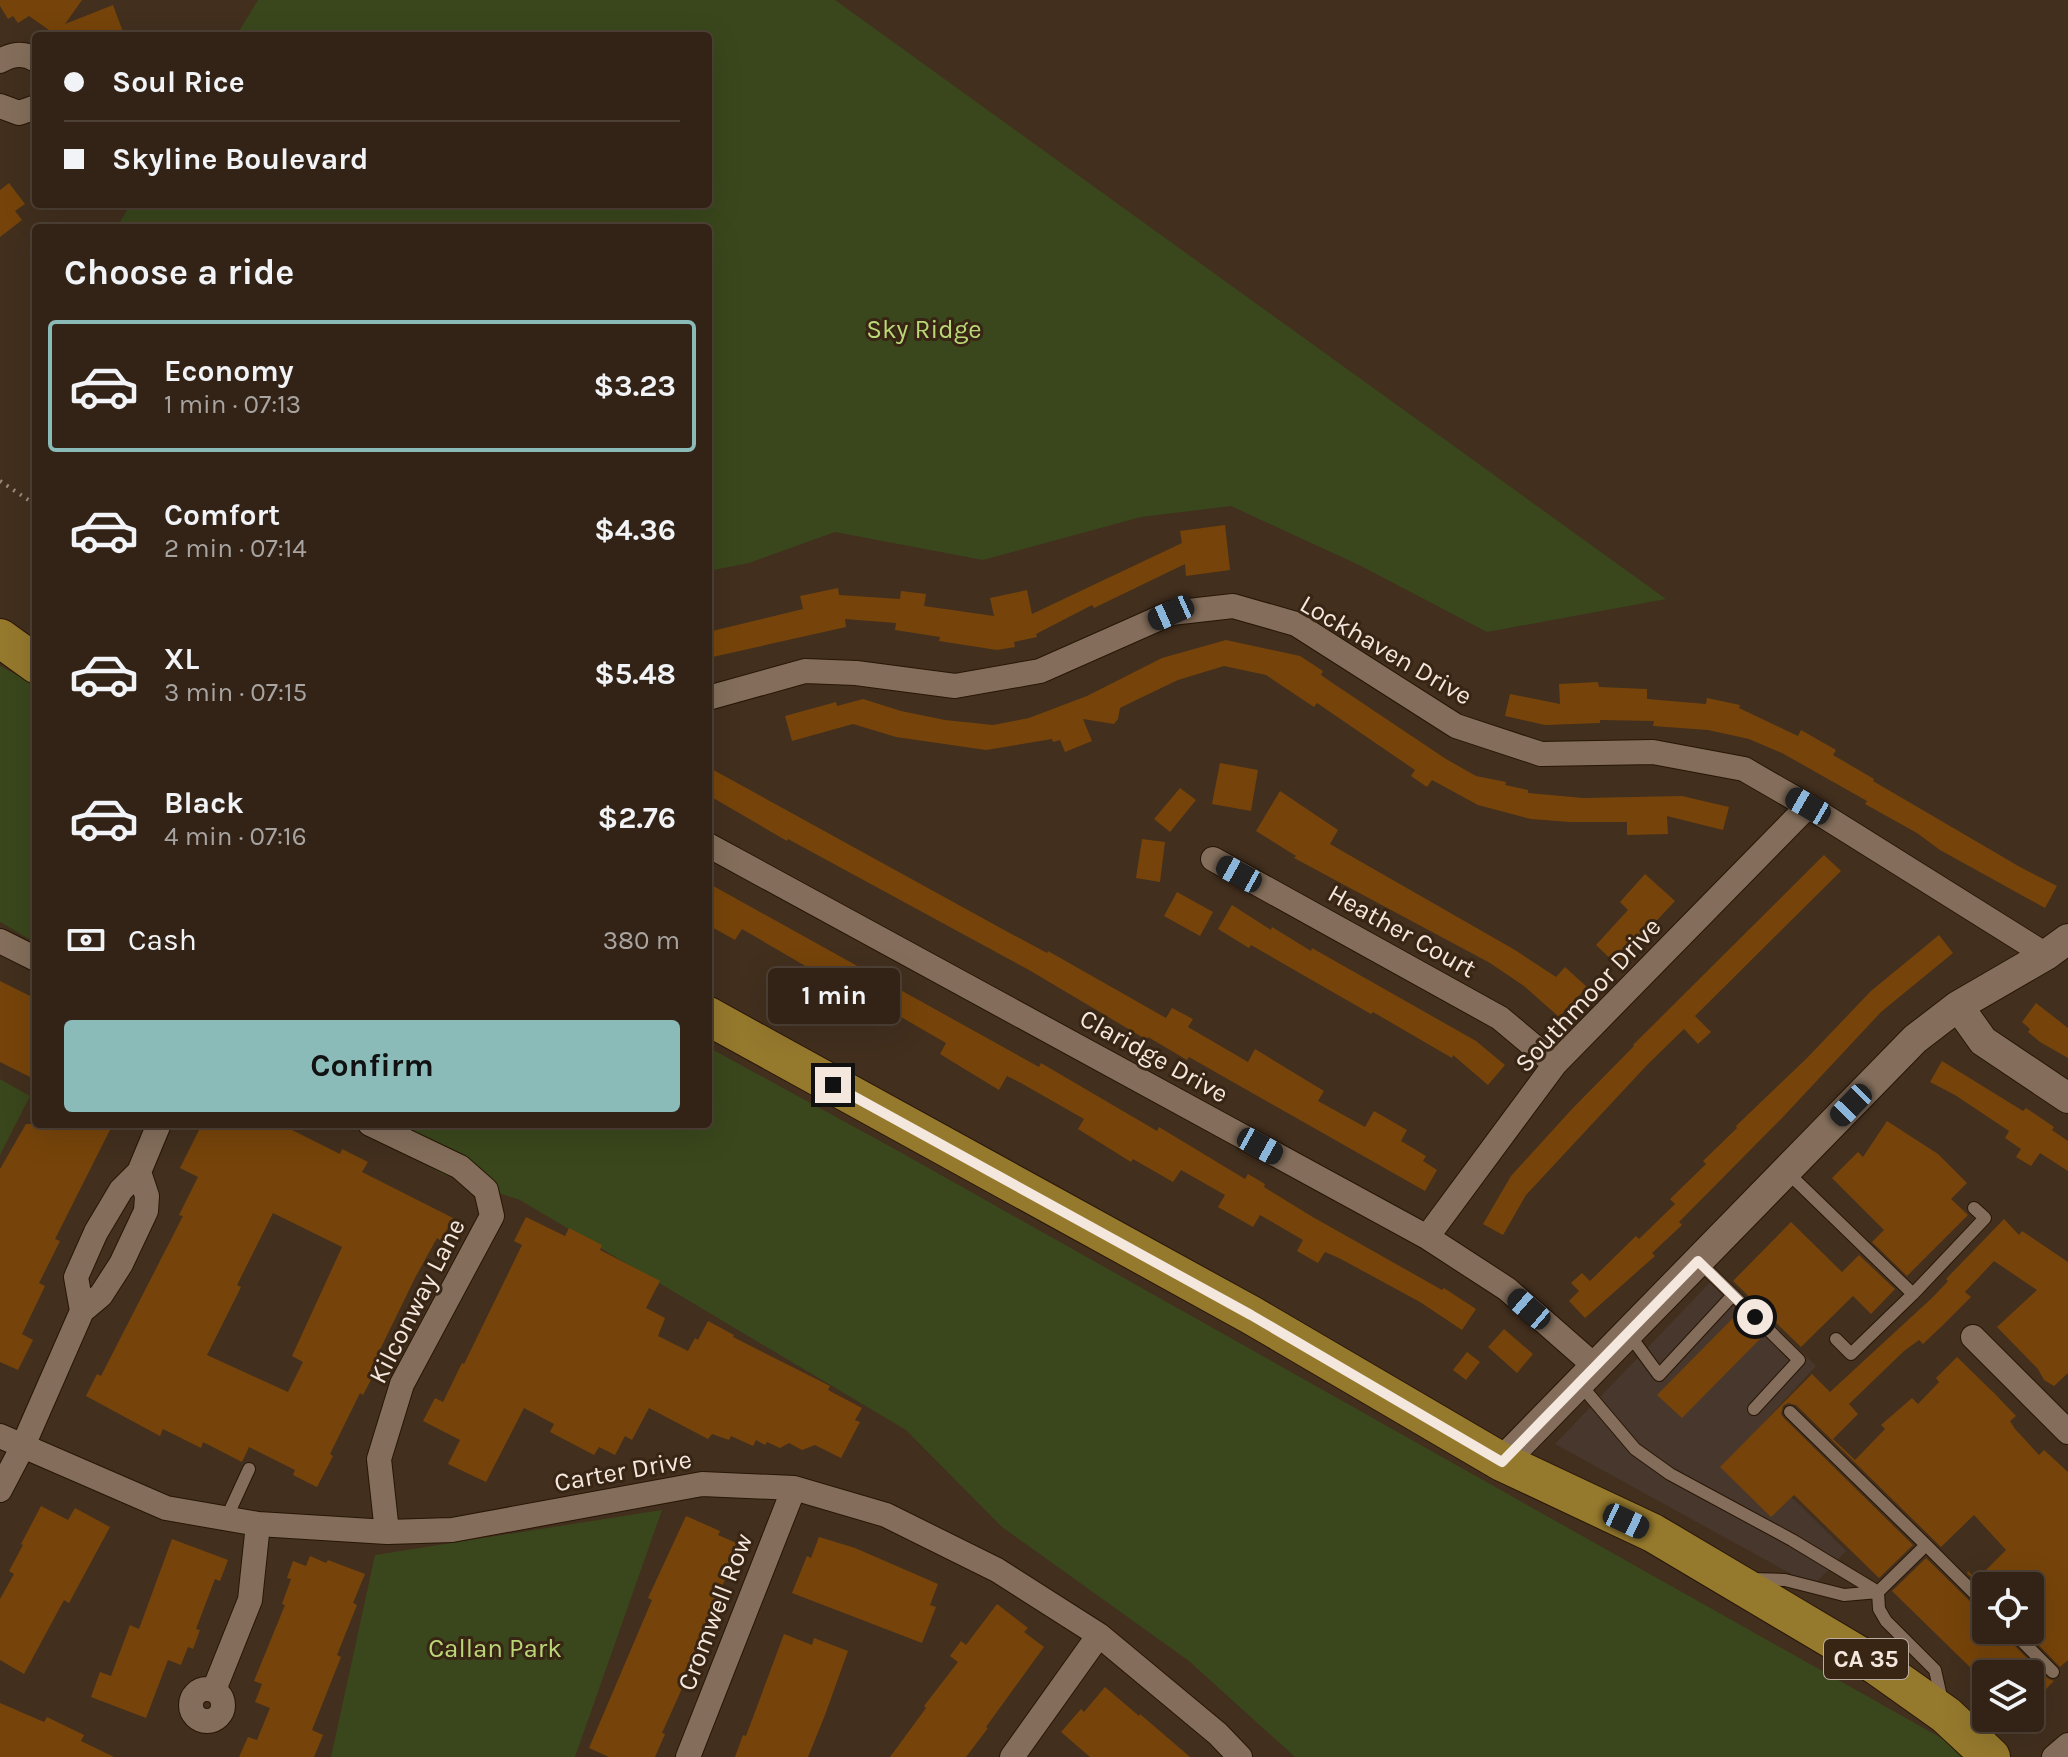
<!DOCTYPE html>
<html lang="en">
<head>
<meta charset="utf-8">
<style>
  :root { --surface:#322316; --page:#3d2f23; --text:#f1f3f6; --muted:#a8a4a1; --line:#4d4035; --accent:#8bbbb9 }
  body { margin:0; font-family:Karla,sans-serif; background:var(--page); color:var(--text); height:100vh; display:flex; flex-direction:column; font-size:30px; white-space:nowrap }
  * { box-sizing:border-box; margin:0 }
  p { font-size:26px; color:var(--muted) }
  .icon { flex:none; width:44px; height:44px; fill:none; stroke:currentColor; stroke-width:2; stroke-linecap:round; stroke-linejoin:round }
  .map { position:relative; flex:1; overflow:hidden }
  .sheet { position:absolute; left:32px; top:224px; width:680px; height:904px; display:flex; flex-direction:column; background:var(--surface); border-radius:8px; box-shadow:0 8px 32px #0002,0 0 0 2px var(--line) }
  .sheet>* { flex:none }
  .guide { position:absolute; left:32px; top:32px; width:680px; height:176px; border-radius:8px; box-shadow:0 8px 32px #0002,0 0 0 2px var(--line); display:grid; align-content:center; height:176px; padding:0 32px; background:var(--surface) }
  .fabs { position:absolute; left:1972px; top:1572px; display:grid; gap:16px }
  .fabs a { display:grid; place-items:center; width:72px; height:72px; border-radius:8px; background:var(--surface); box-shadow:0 8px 32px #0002,0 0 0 2px var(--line); font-size:40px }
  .end { position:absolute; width:36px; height:36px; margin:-18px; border:10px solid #f4e7dd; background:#111; box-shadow:0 0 0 4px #111 }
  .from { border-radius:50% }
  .bubble { position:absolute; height:56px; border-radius:8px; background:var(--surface); box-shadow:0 8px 32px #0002,0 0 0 2px var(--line); font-size:26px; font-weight:700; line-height:56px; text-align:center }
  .car { position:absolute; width:24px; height:48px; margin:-24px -12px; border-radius:10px; box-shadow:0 0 6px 2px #0007; background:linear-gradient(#222 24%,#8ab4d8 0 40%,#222 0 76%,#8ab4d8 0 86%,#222 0) }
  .guide b { display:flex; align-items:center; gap:28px; height:76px; font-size:30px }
  .guide b+b { border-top:2px solid var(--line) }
  .guide i { width:20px; height:20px; background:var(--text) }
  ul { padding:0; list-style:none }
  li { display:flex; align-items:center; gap:24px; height:132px; margin:0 16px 12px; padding:0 16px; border:4px solid transparent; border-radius:8px }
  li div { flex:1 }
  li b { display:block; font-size:30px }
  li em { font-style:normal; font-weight:700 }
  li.active { border-color:var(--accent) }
  li>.icon { width:72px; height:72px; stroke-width:1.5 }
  h2 { padding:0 32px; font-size:36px; line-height:96px }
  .pay { display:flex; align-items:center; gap:20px; height:88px; padding:0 32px; font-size:30px }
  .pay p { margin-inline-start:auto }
  .primary-button { display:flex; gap:16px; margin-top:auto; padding:16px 32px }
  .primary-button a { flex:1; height:92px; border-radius:8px; background:var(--accent); color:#111; font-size:32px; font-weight:700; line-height:92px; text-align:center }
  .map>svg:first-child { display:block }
</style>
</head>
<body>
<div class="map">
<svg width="2068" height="1757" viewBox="0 0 2068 1757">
  <rect width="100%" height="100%" fill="#422f1e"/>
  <!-- commercial -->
  <path fill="#48372c" d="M 1720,1272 L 1816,1366 L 1741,1447 L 1846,1551 L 1813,1586 L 1555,1444 Z"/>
  <!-- green -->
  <path fill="#3a471c" d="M 258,0 L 835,0 L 1666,599 L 1487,632 L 1359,565 L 1231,506 L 1141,517 L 983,560 L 835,532 L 749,563 L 708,571 L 708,228 L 116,228 L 131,204 L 708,204 L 708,36 L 236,36 Z
    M 0,666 L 36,685 L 36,943 L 0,922 Z
    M 708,1047 L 900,1152 L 1952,1744 L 1965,1757 L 1295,1757 L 1189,1661 L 1002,1527 L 906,1430 L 520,1200 L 442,1174 L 355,1124 L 708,1124 Z
    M 0,1079 L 30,1096 L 0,1155 Z
    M 662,1510 L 575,1757 L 331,1757 L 375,1555 Z"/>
  <!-- building -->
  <path fill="#76440a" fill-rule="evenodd" d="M 0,0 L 82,0 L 65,24 L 113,5 L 123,32 L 113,36 L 38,36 L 49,30 L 29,16 L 18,23 L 13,16 L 8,19 L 0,6 Z
    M 9,183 L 25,204 L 15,211 L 22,220 L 0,237 L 0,190 Z
    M 1225,525 L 1230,570 L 1186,576 L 1185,564 L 1094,608 L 1092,605 L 1036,634 L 1037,637 L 1014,642 L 1015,647 L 997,650 L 939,641 L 940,637 L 895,630 L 896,623 L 845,619 L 846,627 L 708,658 L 708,632 L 803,609 L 800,596 L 838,588 L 839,595 L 900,599 L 901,591 L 926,594 L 924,606 L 994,616 L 990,598 L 1027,590 L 1032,614 L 1182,543 L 1180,531 Z
    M 1226,640 L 1300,656 L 1323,671 L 1321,675 L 1331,682 L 1446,759 L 1476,776 L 1506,782 L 1505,785 L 1528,790 L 1528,793 L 1583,798 L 1682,796 L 1729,807 L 1723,830 L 1667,816 L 1668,834 L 1627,835 L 1627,822 L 1570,822 L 1531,819 L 1478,805 L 1432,780 L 1427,787 L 1411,776 L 1415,770 L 1317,703 L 1314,707 L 1266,675 L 1224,666 L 1178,680 L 1132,702 L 1120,708 L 1118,719 L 1114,724 L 1083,719 L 1092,741 L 1065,752 L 1060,740 L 1053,742 L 1052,739 L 986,750 L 896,737 L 853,724 L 792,741 L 785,716 L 836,702 L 837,706 L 863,699 L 901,711 L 945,720 L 993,725 L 1029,718 L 1087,696 L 1162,658 Z
    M 1598,682 L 1599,687 L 1647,689 L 1647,699 L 1706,704 L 1707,698 L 1740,705 L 1739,708 L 1798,736 L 1801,730 L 1836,750 L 1833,755 L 1874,779 L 1873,781 L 2020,867 L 2057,886 L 2045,908 L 1940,850 L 1917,833 L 1865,804 L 1867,801 L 1782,753 L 1749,739 L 1708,730 L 1653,726 L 1654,721 L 1600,720 L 1600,723 L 1545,725 L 1505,716 L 1510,694 L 1560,704 L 1559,684 Z
    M 1220,763 L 1258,770 L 1251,811 L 1212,804 Z
    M 708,767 L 1006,931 L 1047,953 L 1048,951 L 1166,1018 L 1172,1008 L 1193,1019 L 1188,1027 L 1248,1062 L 1255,1049 L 1324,1091 L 1318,1101 L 1365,1127 L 1374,1111 L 1407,1130 L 1401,1141 L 1426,1156 L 1423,1161 L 1437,1170 L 1425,1191 L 1189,1057 L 1187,1060 L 1148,1037 L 1147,1040 L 1029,970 L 788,839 L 787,841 L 708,795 Z
    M 1180,788 L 1196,800 L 1170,832 L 1154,819 Z
    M 1280,791 L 1338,830 L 1330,844 L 1515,950 L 1556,977 L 1565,967 L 1587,987 L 1559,1017 L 1524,986 L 1490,963 L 1294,858 L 1296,856 L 1256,831 Z
    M 1142,839 L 1165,842 L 1160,882 L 1136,878 Z
    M 1824,855 L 1841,871 L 1695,1016 L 1711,1032 L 1698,1044 L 1684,1029 L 1647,1065 L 1526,1195 L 1503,1235 L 1483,1224 L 1511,1176 L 1572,1109 L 1634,1046 L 1633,1045 Z
    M 1645,874 L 1675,901 L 1616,964 L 1596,945 L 1628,910 L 1620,902 Z
    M 708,883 L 1039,1067 L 1041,1063 L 1157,1131 L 1159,1127 L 1245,1179 L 1248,1174 L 1265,1184 L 1264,1187 L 1311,1216 L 1442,1290 L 1444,1288 L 1476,1309 L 1462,1330 L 1420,1302 L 1339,1258 L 1325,1252 L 1318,1263 L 1297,1251 L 1303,1240 L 1260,1215 L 1253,1227 L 1218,1207 L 1225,1195 L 1181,1170 L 1173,1182 L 1133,1159 L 1131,1162 L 1078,1129 L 1084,1119 L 1021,1083 L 1007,1076 L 999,1090 L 940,1054 L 946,1043 L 901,1017 L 847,990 L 842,998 L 821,987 L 826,978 L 742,929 L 735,940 L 708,925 Z
    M 1177,892 L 1213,912 L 1200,936 L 1164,916 Z
    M 1232,905 L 1271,930 L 1272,927 L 1311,951 L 1312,948 L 1476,1041 L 1505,1065 L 1488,1085 L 1453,1055 L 1452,1058 L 1373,1012 L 1371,1014 L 1251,945 L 1249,948 L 1218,929 Z
    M 1939,935 L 1953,953 L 1881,1012 L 1783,1117 L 1679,1222 L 1682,1225 L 1652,1253 L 1655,1256 L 1585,1318 L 1569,1301 L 1579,1291 L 1571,1283 L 1582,1273 L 1590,1281 L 1636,1236 L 1639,1239 L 1675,1204 L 1670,1199 L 1706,1164 L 1703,1161 L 1737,1128 L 1736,1126 L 1807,1058 L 1871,991 Z
    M 0,981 L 36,999 L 36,1080 L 0,1062 Z
    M 2036,1003 L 2068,1028 L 2068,1058 L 2040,1042 L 2028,1032 L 2030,1029 L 2022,1022 Z
    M 1942,1061 L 2023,1111 L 2026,1108 L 2054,1127 L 2052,1130 L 2068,1141 L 2068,1171 L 2040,1153 L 2031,1166 L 2016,1157 L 2021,1149 L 2005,1138 L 2009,1131 L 1955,1095 L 1930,1082 Z
    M 1887,1121 L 1938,1154 L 1967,1183 L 1951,1199 L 1968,1215 L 1907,1276 L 1872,1242 L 1884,1230 L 1832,1178 L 1858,1152 L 1863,1157 Z
    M 26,1124 L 113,1124 L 55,1239 L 60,1241 L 39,1283 L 45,1286 L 22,1334 L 33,1340 L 18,1370 L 0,1362 L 0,1169 Z
    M 202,1124 L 280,1124 L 340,1154 L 342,1149 L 368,1162 L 362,1172 L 453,1218 L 441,1241 L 437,1238 L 416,1276 L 370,1370 L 375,1372 L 363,1395 L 360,1393 L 330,1454 L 333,1456 L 317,1487 L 293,1475 L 295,1470 L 249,1447 L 242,1462 L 203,1442 L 201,1448 L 163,1429 L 160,1436 L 86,1396 L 97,1374 L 101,1376 L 183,1216 L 179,1215 L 198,1177 L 180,1168 ZM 273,1213 L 342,1247 L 292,1356 L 303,1362 L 288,1392 L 207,1355 L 241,1287 L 237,1285 Z
    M 526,1217 L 565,1236 L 569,1228 L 602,1245 L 600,1250 L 660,1281 L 646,1308 L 665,1318 L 658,1336 L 688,1351 L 695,1338 L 698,1340 L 708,1321 L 734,1335 L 733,1337 L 830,1386 L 828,1390 L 862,1408 L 855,1420 L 860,1422 L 841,1458 L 815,1445 L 802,1450 L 789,1443 L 780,1448 L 767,1442 L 765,1445 L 756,1440 L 753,1446 L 731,1436 L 729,1440 L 712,1434 L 708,1439 L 649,1408 L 632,1440 L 625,1436 L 615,1455 L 599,1447 L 594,1455 L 550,1432 L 554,1424 L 524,1408 L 486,1482 L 448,1464 L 460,1440 L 423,1421 L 435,1398 L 443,1402 L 462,1363 L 464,1364 L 522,1245 L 514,1241 Z
    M 2004,1219 L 2019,1235 L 2022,1231 L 2068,1262 L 2068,1373 L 2054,1386 L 2044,1380 L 2038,1369 L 1997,1327 L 2037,1290 L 1994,1261 L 1965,1292 L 1971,1297 L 1942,1326 L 1923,1344 L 1919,1340 L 1904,1351 L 1849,1404 L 1858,1414 L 1833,1439 L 1855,1460 L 1885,1429 L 1881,1425 L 1912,1398 L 1918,1404 L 1939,1382 L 1936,1378 L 1957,1357 L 1996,1395 L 2016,1416 L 2010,1421 L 2015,1429 L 2039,1455 L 2044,1450 L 2068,1472 L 2068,1660 L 2060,1667 L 2024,1630 L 2030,1630 L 2030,1586 L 1986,1586 L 1986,1592 L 1967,1573 L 1968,1571 L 1976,1580 L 2006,1550 L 1974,1515 L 1941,1547 L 1796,1405 L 1788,1403 L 1783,1406 L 1781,1414 L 1784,1418 L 1913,1545 L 1879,1578 L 1794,1495 L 1771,1517 L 1720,1467 L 1812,1374 L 1830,1392 L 1933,1297 L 1948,1281 L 1946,1279 Z
    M 1791,1222 L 1842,1272 L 1859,1255 L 1895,1289 L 1871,1314 L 1853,1296 L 1801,1347 L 1733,1281 Z
    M 1738,1313 L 1762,1337 L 1682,1418 L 1657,1395 Z
    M 1504,1329 L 1533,1354 L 1517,1373 L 1488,1347 Z
    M 1467,1352 L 1480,1362 L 1466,1380 L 1453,1370 Z
    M 41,1506 L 68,1520 L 75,1508 L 110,1527 L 69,1603 L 64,1600 L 24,1674 L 0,1660 L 0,1599 L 14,1574 L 9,1571 L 23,1545 L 21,1544 Z
    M 686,1516 L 720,1531 L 718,1535 L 741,1545 L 713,1606 L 716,1607 L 699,1645 L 701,1646 L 662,1733 L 665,1734 L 655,1757 L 609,1757 L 589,1748 L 652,1600 L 648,1598 Z
    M 819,1537 L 855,1548 L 938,1584 L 930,1605 L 936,1607 L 922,1643 L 792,1593 L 807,1556 L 811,1558 Z
    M 172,1539 L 228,1560 L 220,1581 L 215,1579 L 196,1629 L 200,1630 L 193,1649 L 188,1647 L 181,1665 L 168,1660 L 146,1718 L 91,1697 L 100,1672 L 111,1676 L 130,1625 L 139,1629 Z
    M 310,1556 L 326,1563 L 328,1560 L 365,1574 L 353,1603 L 357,1605 L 337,1655 L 341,1657 L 312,1730 L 323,1735 L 314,1757 L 239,1757 L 248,1737 L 257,1740 L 270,1708 L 255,1702 L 262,1684 L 254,1681 L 285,1605 L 282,1604 L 291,1579 L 287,1578 L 293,1561 L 306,1566 Z
    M 1926,1558 L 1980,1611 L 1986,1614 L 1986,1630 L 2002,1630 L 2005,1636 L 2047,1678 L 2054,1681 L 2030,1705 L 2030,1674 L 1977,1674 L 1892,1591 Z
    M 997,1604 L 1028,1628 L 1024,1632 L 1044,1647 L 986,1727 L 988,1728 L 966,1757 L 890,1757 L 926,1708 L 924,1706 L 958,1662 L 950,1656 L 961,1641 L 966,1645 Z
    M 784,1634 L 812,1645 L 814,1638 L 848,1651 L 825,1715 L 808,1757 L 735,1757 L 743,1735 L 746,1736 Z
    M 1105,1687 L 1139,1716 L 1140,1714 L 1190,1757 L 1090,1757 L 1061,1732 L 1081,1709 L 1084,1712 Z
    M 0,1703 L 44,1722 L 47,1717 L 84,1735 L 81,1741 L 114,1757 L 0,1757 Z"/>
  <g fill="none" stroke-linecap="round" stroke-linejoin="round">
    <!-- service casing -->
    <g stroke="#281606" stroke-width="14">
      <path id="service" d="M 1786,1171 L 1913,1294 L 1851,1354 L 1836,1339
        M 1913,1294 L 1985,1218 L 1974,1208
        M 1733,1295 L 1799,1360 L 1754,1409
        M 1628,1333 L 1659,1375 L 1733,1295 L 1699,1262
        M 1579,1383 L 1635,1449 L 1670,1474 L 1792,1540 L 1878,1592
        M 1790,1412 L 1926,1545
        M 226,1519 L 249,1469
        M 1752,1579 L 1785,1580 L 1844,1595 L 1878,1592 L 1926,1545 L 1986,1605
        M 1878,1592 L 1879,1609 L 1886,1621 L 1935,1670 L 1942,1701
        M 2011,1630 L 2053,1672"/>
    </g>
    <!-- minor casing -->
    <g stroke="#281606" stroke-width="26">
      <path id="minor" d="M 0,61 C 12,54 24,52 36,60
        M 0,106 L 19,113 L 36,107
        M 708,698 L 805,671 L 856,673 L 955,686 L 1040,671 L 1171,613 L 1233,606 L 1296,624 L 1456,726 L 1541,754 L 1653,752 L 1744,769 L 1808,806 L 2046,955
        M 708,845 L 1427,1237 L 1507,1289 L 1596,1367
        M 1213,859 L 1500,1018 L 1555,1064
        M 0,941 L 36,959
        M 370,1124 L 460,1167 L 486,1190 L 492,1216 L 402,1384 L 379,1459 L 387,1532
        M 1427,1237 L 1555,1064 L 1808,806
        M 82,1311 L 76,1277 L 96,1232 L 121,1190 L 139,1172 L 159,1124
        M 1973,1337 L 2068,1432
        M 0,1436 L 166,1508 L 258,1524 L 387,1532 L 452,1530 L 702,1484 L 794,1488 L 886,1515 L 997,1570 L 1099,1635 L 1218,1734 L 1240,1757
        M 0,1490 L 22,1448 L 82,1311 L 101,1295 L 121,1264 L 146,1211 L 147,1196 L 139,1172
        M191 1705a16 16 0 1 1 32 0a16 16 0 1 1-32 0Z
        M 214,1690 L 250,1600 L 258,1524
        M 688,1757 L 794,1488
        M 1012,1757 L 1099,1635
        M 2054,1757 L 2068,1745"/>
    </g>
    <!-- tertiary casing -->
    <g stroke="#281606" stroke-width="32">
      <path id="tertiary" d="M 1958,1006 L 1983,1041 L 2068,1098
        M 1502,1462 L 1915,1039 L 1958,1006 L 2046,955 L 2068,939"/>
    </g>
    <!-- primary casing -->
    <g stroke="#281606" stroke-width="40">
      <path id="primary" d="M 0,638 L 36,664
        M 708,1016 L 1251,1315 L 1502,1462 L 1653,1533 L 1877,1666 L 1946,1715 L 1991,1757"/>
    </g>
    <!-- path -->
    <path stroke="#9c8c7e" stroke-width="4" stroke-dasharray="2 6" stroke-linecap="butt" d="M 0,481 L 36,505"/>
    <!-- service -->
    <use href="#service" stroke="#846e5b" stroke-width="12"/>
    <!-- minor -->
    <use href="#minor" stroke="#846e5b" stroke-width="24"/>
    <!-- tertiary -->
    <use href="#tertiary" stroke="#846e5b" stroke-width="30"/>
    <!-- primary -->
    <use href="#primary" stroke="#95792d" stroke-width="38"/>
  </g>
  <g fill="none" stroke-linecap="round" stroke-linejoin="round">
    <!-- route -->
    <path stroke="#f4e7dd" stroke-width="10" d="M 833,1085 L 1251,1315 L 1502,1462 L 1698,1261 L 1755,1317"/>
  </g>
  <g text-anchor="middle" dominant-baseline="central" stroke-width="6" stroke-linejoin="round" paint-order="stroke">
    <!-- shield labels -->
    <rect fill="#382514" stroke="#bcada1" stroke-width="2" x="1824" y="1639" width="84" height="40" rx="6"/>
    <g font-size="24" font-weight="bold" fill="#f4e7dd">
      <text x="1866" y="1659">CA 35</text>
    </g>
    <!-- park labels -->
    <g font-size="26" fill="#bad778" stroke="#382514">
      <text x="924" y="329">Sky Ridge</text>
      <text x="495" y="1648">Callan Park</text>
    </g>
    <!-- street labels -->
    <g font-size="26" fill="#f4e7dd" stroke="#382514">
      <text transform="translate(1386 650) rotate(30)">Lockhaven Drive</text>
      <text transform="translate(1402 931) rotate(29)">Heather Court</text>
      <text transform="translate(1588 995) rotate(-47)">Southmoor Drive</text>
      <text transform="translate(1154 1056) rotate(29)">Claridge Drive</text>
      <text transform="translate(417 1301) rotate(-63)">Kilconway Lane</text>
      <text transform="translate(623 1471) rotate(-10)">Carter Drive</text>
      <text transform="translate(715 1612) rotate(-69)">Cromwell Row</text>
    </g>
  </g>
</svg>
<div class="fabs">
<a><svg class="icon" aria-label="locate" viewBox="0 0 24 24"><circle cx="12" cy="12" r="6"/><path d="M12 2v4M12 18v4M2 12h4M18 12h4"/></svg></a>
<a><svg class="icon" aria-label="layers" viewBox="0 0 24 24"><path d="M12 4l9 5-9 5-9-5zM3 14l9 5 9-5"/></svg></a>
</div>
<i class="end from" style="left:1755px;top:1317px"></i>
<i class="end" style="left:833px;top:1085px"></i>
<div class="bubble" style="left:768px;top:968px;width:132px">1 min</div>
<i class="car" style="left:1171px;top:613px;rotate:246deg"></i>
<i class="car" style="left:1808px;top:806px;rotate:300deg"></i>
<i class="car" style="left:1239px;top:874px;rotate:299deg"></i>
<i class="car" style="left:1851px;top:1105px;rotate:224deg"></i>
<i class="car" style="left:1260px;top:1146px;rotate:119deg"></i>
<i class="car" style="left:1529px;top:1309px;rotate:311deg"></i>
<i class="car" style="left:1626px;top:1521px;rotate:115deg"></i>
<div class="guide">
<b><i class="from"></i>Soul Rice</b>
<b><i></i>Skyline Boulevard</b>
</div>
<section class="sheet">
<h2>Choose a ride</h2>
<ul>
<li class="active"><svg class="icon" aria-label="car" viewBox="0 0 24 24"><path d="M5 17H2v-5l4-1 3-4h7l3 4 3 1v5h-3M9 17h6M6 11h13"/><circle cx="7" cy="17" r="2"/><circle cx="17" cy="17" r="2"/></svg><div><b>Economy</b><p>1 min · 07:13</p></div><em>$3.23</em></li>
<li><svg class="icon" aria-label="car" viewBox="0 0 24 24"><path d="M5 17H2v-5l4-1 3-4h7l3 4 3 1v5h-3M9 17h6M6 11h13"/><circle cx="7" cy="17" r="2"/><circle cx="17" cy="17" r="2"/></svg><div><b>Comfort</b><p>2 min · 07:14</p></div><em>$4.36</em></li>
<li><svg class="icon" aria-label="car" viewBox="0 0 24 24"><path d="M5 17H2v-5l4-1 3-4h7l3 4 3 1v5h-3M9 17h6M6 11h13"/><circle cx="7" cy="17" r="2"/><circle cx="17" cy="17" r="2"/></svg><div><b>XL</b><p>3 min · 07:15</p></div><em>$5.48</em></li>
<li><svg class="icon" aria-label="car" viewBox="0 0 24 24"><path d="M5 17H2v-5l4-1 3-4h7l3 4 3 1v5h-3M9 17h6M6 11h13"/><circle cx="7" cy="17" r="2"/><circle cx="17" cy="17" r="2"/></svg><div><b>Black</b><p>4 min · 07:16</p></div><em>$2.76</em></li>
</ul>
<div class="pay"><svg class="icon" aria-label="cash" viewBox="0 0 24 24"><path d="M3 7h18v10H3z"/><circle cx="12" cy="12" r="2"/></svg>Cash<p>380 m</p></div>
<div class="primary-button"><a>Confirm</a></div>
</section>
</div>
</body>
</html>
